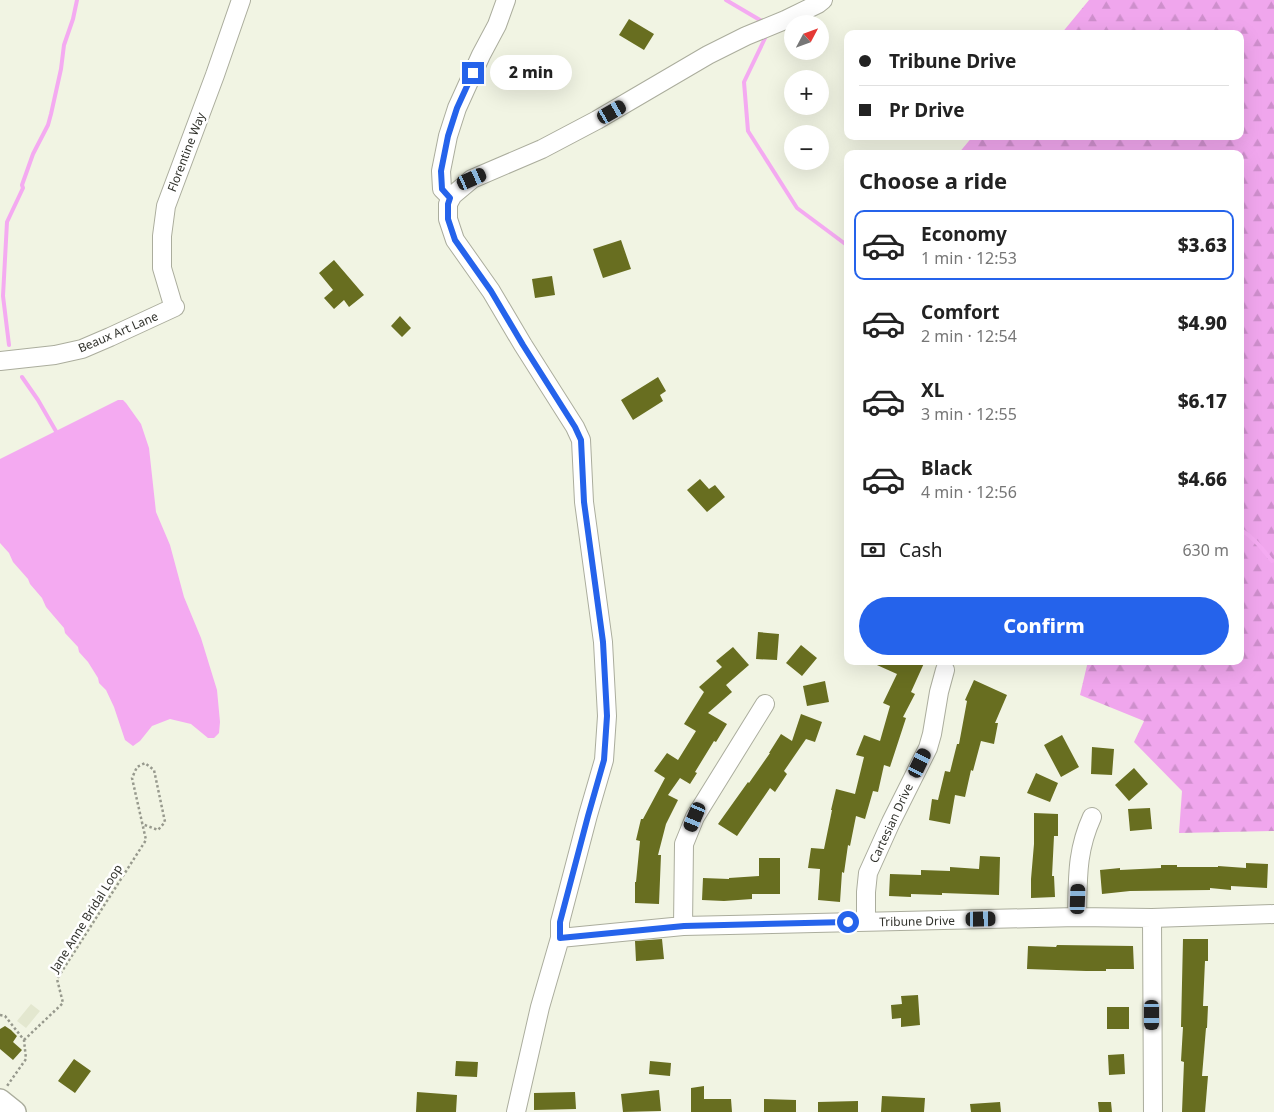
<!DOCTYPE html>
<html lang="en">
<head>
<meta charset="utf-8">
<style>
  :root { --surface:#fff; --page:#f6f6f6; --text:#222; --muted:#767676; --line:#e0e0e0; --accent:#2563eb }
  body { margin:0; font-family:"Noto Sans",sans-serif; background:var(--page); color:var(--text); height:100vh; display:flex; flex-direction:column; font-size:19px; white-space:nowrap }
  * { box-sizing:border-box; margin:0 }
  p { font-size:16px; color:var(--muted) }
  .icon { flex:none; width:28px; height:28px; fill:none; stroke:currentColor; stroke-width:2; stroke-linecap:round; stroke-linejoin:round }
  .map { position:relative; flex:1; overflow:hidden }
  .panel { position:absolute; left:844px; top:150px; width:400px; height:515px; display:flex; flex-direction:column; background:var(--surface); border-radius:10px; box-shadow:0 5px 20px #0002 }
  .panel>* { flex:none }
  .guide { position:absolute; left:844px; top:30px; width:400px; height:110px; border-radius:10px; box-shadow:0 5px 20px #0002; display:grid; align-content:center; height:110px; padding:0 15px; background:var(--surface) }
  .needle { width:32px; rotate:49deg }
  .tools { position:absolute; left:784px; top:15px; display:grid; gap:10px }
  .tools a { display:grid; place-items:center; width:45px; height:45px; border-radius:50%; background:var(--surface); box-shadow:0 5px 20px #0002; font-size:25px }
  .end { position:absolute; width:22px; height:22px; margin:-11px; border:6px solid #2563eb; background:#fff; box-shadow:0 0 0 2px #fff }
  .from { border-radius:50% }
  .bubble { position:absolute; height:35px; border-radius:18px; background:var(--surface); box-shadow:0 5px 20px #0002; font-size:16px; font-weight:800; line-height:35px; text-align:center }
  .car { position:absolute; width:15px; height:30px; margin:-15px -8px; border-radius:6px; box-shadow:0 0 4px 1px #0007; background:linear-gradient(#222 24%,#8ab4d8 0 40%,#222 0 76%,#8ab4d8 0 86%,#222 0) }
  .guide b { display:flex; align-items:center; gap:18px; height:48px; font-size:19px }
  .guide b+b { border-top:1px solid var(--line) }
  .guide i { width:12px; height:12px; background:var(--text) }
  ul { padding:0; list-style:none }
  li { display:flex; align-items:center; gap:15px; height:70px; margin:0 10px 8px; padding:0 5px; border:2px solid transparent; border-radius:10px }
  li div { flex:1 }
  li b { display:block; font-size:19px }
  li em { font-style:normal; font-weight:800 }
  li.on { border-color:var(--accent) }
  li>.icon { width:45px; height:45px; stroke-width:1.5 }
  h2 { padding:0 15px; font-size:22px; line-height:60px }
  .pay { display:flex; align-items:center; gap:12px; height:55px; padding:0 15px; font-size:19px }
  .pay p { margin-inline-start:auto }
  .action { display:flex; gap:10px; margin-top:auto; padding:10px 15px }
  .action a { flex:1; height:58px; border-radius:30px; background:var(--accent); color:#fff; font-size:20px; font-weight:800; line-height:58px; text-align:center }
  .map>svg:first-child { display:block }
</style>
</head>
<body>
<div class="map">
<svg width="1274" height="1112" viewBox="0 0 1274 1112">
  <defs>
    <pattern id="forest-firs" width="22" height="20" patternUnits="userSpaceOnUse" patternTransform="scale(1.25)"><rect width="22" height="20" fill="#f0a6ed"/><path d="M5 1l3.5 6h-7zM16 11l3.5 6h-7z" fill="#ce8fcc"/></pattern>
  </defs>
  <rect width="100%" height="100%" fill="#f1f4e3"/>
  <!-- built -->
  <path fill="#e3e7cf" d="M 31,1004 L 40,1011 L 26,1028 L 17,1021 Z"/>
  <!-- forest -->
  <path fill="url(#forest-firs)" d="M 1089,0 L 1274,0 L 1274,831 L 1179,833 L 1182,791 L 1134,742 L 1144,721 L 1080,695 L 1088,661 L 1240,661 L 1240,154 L 958,154 L 973,136 L 1240,136 L 1240,34 L 1061,34 Z"/>
  <!-- water -->
  <path fill="#f4aaf1" d="M 118,400 L 123,400 L 126,403 L 141,424 L 149,448 L 156,512 L 170,545 L 184,597 L 201,638 L 217,690 L 220,722 L 219,733 L 214,738 L 208,738 L 191,724 L 170,719 L 152,726 L 140,741 L 133,746 L 125,740 L 114,707 L 106,690 L 99,683 L 98,678 L 88,662 L 79,652 L 78,647 L 65,633 L 64,628 L 46,607 L 42,598 L 30,584 L 28,579 L 13,562 L 9,553 L 0,543 L 0,459 Z"/>
  <g fill="none" stroke-linecap="round" stroke-linejoin="round">
    <!-- stream -->
    <path stroke="#f4aaf1" stroke-width="4" d="M 726,0 L 765,23
      M 767,34 L 744,82 L 748,131 L 797,208 L 848,246
      M 9,345 L 3,296 L 7,222 L 23,188 L 22,185 L 33,154 L 48,125 L 51,114 L 61,69 L 64,45 L 73,19 L 77,0
      M 22,377 L 38,400 L 57,433
      M 1240,529 C 1254,538 1262,548 1272,561"/>
  </g>
  <!-- building -->
  <path fill="#686e20" d="M 629,19 L 654,34 L 644,50 L 619,35 Z
    M 621,240 L 631,269 L 603,278 L 593,249 Z
    M 334,260 L 364,295 L 349,307 L 344,300 L 334,309 L 324,298 L 333,290 L 319,273 Z
    M 552,276 L 555,295 L 535,298 L 532,279 Z
    M 400,316 L 411,328 L 402,337 L 391,326 Z
    M 658,377 L 666,391 L 660,395 L 663,401 L 633,420 L 621,400 Z
    M 700,479 L 709,489 L 715,485 L 725,497 L 707,512 L 687,490 Z
    M 758,632 L 779,634 L 777,660 L 756,659 Z
    M 801,645 L 817,658 L 802,676 L 786,663 Z
    M 733,647 L 749,665 L 726,685 L 732,692 L 708,713 L 727,724 L 716,742 L 714,741 L 695,772 L 697,773 L 690,784 L 680,778 L 668,795 L 678,800 L 666,824 L 658,855 L 661,855 L 659,904 L 635,903 L 635,882 L 636,882 L 640,841 L 636,840 L 641,819 L 643,819 L 665,778 L 654,771 L 667,753 L 678,760 L 696,731 L 684,724 L 704,692 L 699,687 L 722,667 L 716,661 Z
    M 868,661 L 925,661 L 911,692 L 915,694 L 903,717 L 906,718 L 890,767 L 884,765 L 878,792 L 873,791 L 865,819 L 856,816 L 850,846 L 848,845 L 844,873 L 842,872 L 840,902 L 818,900 L 820,869 L 808,868 L 811,848 L 824,849 L 832,810 L 831,810 L 836,789 L 855,794 L 864,757 L 856,755 L 864,735 L 880,741 L 890,706 L 883,703 L 897,674 Z
    M 974,680 L 1007,695 L 995,723 L 998,723 L 994,744 L 981,741 L 973,771 L 971,770 L 965,797 L 955,795 L 950,824 L 929,820 L 932,799 L 938,800 L 945,771 L 950,772 L 957,744 L 959,744 L 967,701 L 965,700 Z
    M 825,681 L 829,702 L 807,706 L 803,686 Z
    M 801,714 L 822,722 L 815,742 L 806,739 L 784,771 L 787,774 L 775,792 L 770,788 L 737,836 L 718,824 L 748,782 L 749,783 L 770,753 L 769,753 L 781,734 L 792,741 Z
    M 1062,735 L 1079,767 L 1061,777 L 1044,745 Z
    M 1092,747 L 1114,749 L 1112,775 L 1091,774 Z
    M 1134,768 L 1148,784 L 1129,801 L 1115,785 Z
    M 1036,773 L 1058,783 L 1050,802 L 1027,793 Z
    M 1150,808 L 1152,829 L 1130,831 L 1128,809 Z
    M 1034,813 L 1058,814 L 1058,836 L 1054,836 L 1052,876 L 1054,876 L 1055,897 L 1031,898 L 1031,879 L 1034,844 Z
    M 980,856 L 1000,857 L 999,895 L 942,893 L 942,895 L 911,894 L 911,897 L 889,896 L 890,874 L 921,875 L 921,870 L 950,871 L 950,867 L 979,869 Z
    M 759,858 L 780,858 L 780,894 L 752,894 L 752,899 L 724,901 L 702,900 L 703,878 L 729,879 L 729,878 L 759,876 Z
    M 1246,863 L 1268,864 L 1267,888 L 1231,886 L 1231,890 L 1210,888 L 1210,890 L 1130,891 L 1102,894 L 1100,870 L 1120,868 L 1120,870 L 1161,868 L 1161,865 L 1177,865 L 1177,867 L 1218,867 L 1218,866 L 1246,868 Z
    M 662,939 L 664,959 L 636,961 L 635,941 Z
    M 1183,939 L 1208,939 L 1208,961 L 1205,961 L 1203,1006 L 1208,1006 L 1207,1028 L 1206,1028 L 1202,1076 L 1208,1076 L 1205,1112 L 1182,1112 L 1184,1062 L 1181,1061 L 1183,1027 L 1181,1027 Z
    M 1057,945 L 1133,946 L 1134,969 L 1106,969 L 1106,971 L 1086,971 L 1027,969 L 1028,946 L 1056,947 Z
    M 918,995 L 920,1025 L 901,1027 L 901,1018 L 892,1019 L 891,1005 L 902,1004 L 901,996 Z
    M 1107,1007 L 1129,1007 L 1129,1029 L 1107,1029 Z
    M 5,1026 L 11,1030 L 17,1036 L 13,1042 L 22,1050 L 13,1060 L 0,1049 L 0,1029 Z
    M 1124,1054 L 1125,1074 L 1109,1075 L 1108,1055 Z
    M 74,1059 L 91,1071 L 75,1093 L 58,1081 Z
    M 456,1061 L 478,1062 L 477,1077 L 455,1076 Z
    M 650,1061 L 671,1063 L 670,1076 L 649,1074 Z
    M 704,1086 L 704,1099 L 731,1099 L 732,1112 L 691,1112 L 691,1088 Z
    M 659,1090 L 661,1111 L 623,1112 L 621,1094 Z
    M 417,1092 L 457,1095 L 456,1112 L 416,1112 Z
    M 575,1092 L 576,1109 L 534,1110 L 534,1093 Z
    M 882,1096 L 925,1098 L 924,1112 L 881,1112 Z
    M 764,1099 L 796,1100 L 796,1112 L 764,1112 Z
    M 858,1101 L 858,1112 L 818,1112 L 818,1102 Z
    M 1000,1102 L 1001,1112 L 971,1112 L 970,1104 Z
    M 1098,1102 L 1111,1102 L 1112,1112 L 1099,1112 Z"/>
  <g fill="none" stroke-linecap="round" stroke-linejoin="round">
    <!-- minor casing -->
    <g stroke="#abad9d" stroke-width="20">
      <path id="minor" d="M 451,198 L 442,189 L 441,171 L 448,136 L 457,108 L 481,55 L 497,25 L 506,0
        M 0,361 L 55,355 L 82,349 L 110,337 L 175,307 L 173,305 L 162,268 L 162,236 L 166,206 L 215,75 L 241,0
        M 1077,917 C 1078,880 1076,852 1092,817
        M 1152,918 L 1153,1112
        M 866,922 L 866,892 L 868,873 L 891,822 L 928,748 L 932,734 L 939,692 L 945,670
        M 683,926 L 684,844 L 695,817 L 765,704
        M 560,938 L 683,926 L 1077,917 L 1152,918 L 1274,914
        M 516,1112 L 540,1007 L 560,938 L 560,922 L 588,815 L 604,760 L 607,716 L 603,642 L 584,502 L 581,440 L 575,427 L 523,345 L 491,291 L 455,240 L 448,219 L 448,204 L 453,195 L 472,179 L 542,149 L 597,120 L 708,55 L 746,36 L 785,20 L 818,4 L 823,0"/>
    </g>
    <!-- major casing -->
    <g stroke="#abad9d" stroke-width="24">
      <path id="major" d="M 0,1100 L 15,1112"/>
    </g>
    <!-- path -->
    <path stroke="#97998d" stroke-width="2.5" stroke-dasharray="2.5 2.5" stroke-linecap="butt" d="M 0,1015 L 5,1016 L 24,1040 L 26,1059 L 7,1086
      M 24,1040 L 63,1003 L 57,979 L 146,840 L 132,778 L 137,767 L 145,763 L 154,770 L 165,822 L 158,830 L 142,824"/>
    <!-- minor -->
    <use href="#minor" stroke="#fff" stroke-width="18"/>
    <!-- major -->
    <use href="#major" stroke="#fff" stroke-width="21"/>
  </g>
  <g fill="none" stroke-linecap="round" stroke-linejoin="round">
    <!-- route -->
    <path stroke="#2563eb" stroke-width="6" d="M 473,73 L 457,108 L 448,136 L 441,171 L 442,189 L 450,198 L 448,204 L 448,219 L 455,240 L 491,291 L 523,345 L 575,427 L 581,440 L 584,502 L 603,642 L 607,716 L 604,760 L 588,816 L 560,922 L 560,938 L 684,926 L 848,922"/>
  </g>
  <g text-anchor="middle" dominant-baseline="central" stroke-width="5" stroke-linejoin="round" paint-order="stroke">
    <!-- street labels -->
    <g font-size="12" fill="#32332d" stroke="#fff">
      <text transform="translate(186 152) rotate(-69)">Florentine Way</text>
      <text transform="translate(118 332) rotate(-23)">Beaux Art Lane</text>
      <text transform="translate(891 823) rotate(-65)">Cartesian Drive</text>
      <text transform="translate(86 918) rotate(-58)">Jane Anne Bridal Loop</text>
      <text transform="translate(917 921) rotate(-1)">Tribune Drive</text>
    </g>
  </g>
</svg>
<div class="tools">
<a><svg class="needle" viewBox="-14 -14 28 28"><path d="M0-13l5 13h-10z" fill="#e53935"/><path d="M0 13l5-13h-10z" fill="#767676"/></svg></a>
<a>+</a>
<a>−</a>
</div>
<i class="end from" style="left:848px;top:922px"></i>
<i class="end" style="left:473px;top:73px"></i>
<div class="bubble" style="left:490px;top:55px;width:82px">2 min</div>
<i class="car" style="left:612px;top:112px;rotate:60deg"></i>
<i class="car" style="left:472px;top:179px;rotate:66deg"></i>
<i class="car" style="left:920px;top:763px;rotate:26deg"></i>
<i class="car" style="left:695px;top:817px;rotate:203deg"></i>
<i class="car" style="left:1078px;top:899px;rotate:2deg"></i>
<i class="car" style="left:981px;top:919px;rotate:89deg"></i>
<i class="car" style="left:1152px;top:1015px;rotate:180deg"></i>
<div class="guide">
<b><i class="from"></i>Tribune Drive</b>
<b><i></i>Pr Drive</b>
</div>
<section class="panel">
<h2>Choose a ride</h2>
<ul>
<li class="on"><svg class="icon" aria-label="car" viewBox="0 0 24 24"><path d="M5 17H2v-5l4-1 3-4h7l3 4 3 1v5h-3M9 17h6M6 11h13"/><circle cx="7" cy="17" r="2"/><circle cx="17" cy="17" r="2"/></svg><div><b>Economy</b><p>1 min · 12:53</p></div><em>$3.63</em></li>
<li><svg class="icon" aria-label="car" viewBox="0 0 24 24"><path d="M5 17H2v-5l4-1 3-4h7l3 4 3 1v5h-3M9 17h6M6 11h13"/><circle cx="7" cy="17" r="2"/><circle cx="17" cy="17" r="2"/></svg><div><b>Comfort</b><p>2 min · 12:54</p></div><em>$4.90</em></li>
<li><svg class="icon" aria-label="car" viewBox="0 0 24 24"><path d="M5 17H2v-5l4-1 3-4h7l3 4 3 1v5h-3M9 17h6M6 11h13"/><circle cx="7" cy="17" r="2"/><circle cx="17" cy="17" r="2"/></svg><div><b>XL</b><p>3 min · 12:55</p></div><em>$6.17</em></li>
<li><svg class="icon" aria-label="car" viewBox="0 0 24 24"><path d="M5 17H2v-5l4-1 3-4h7l3 4 3 1v5h-3M9 17h6M6 11h13"/><circle cx="7" cy="17" r="2"/><circle cx="17" cy="17" r="2"/></svg><div><b>Black</b><p>4 min · 12:56</p></div><em>$4.66</em></li>
</ul>
<div class="pay"><svg class="icon" aria-label="cash" viewBox="0 0 24 24"><path d="M3 7h18v10H3z"/><circle cx="12" cy="12" r="2"/></svg>Cash<p>630 m</p></div>
<div class="action"><a>Confirm</a></div>
</section>
</div>
</body>
</html>
